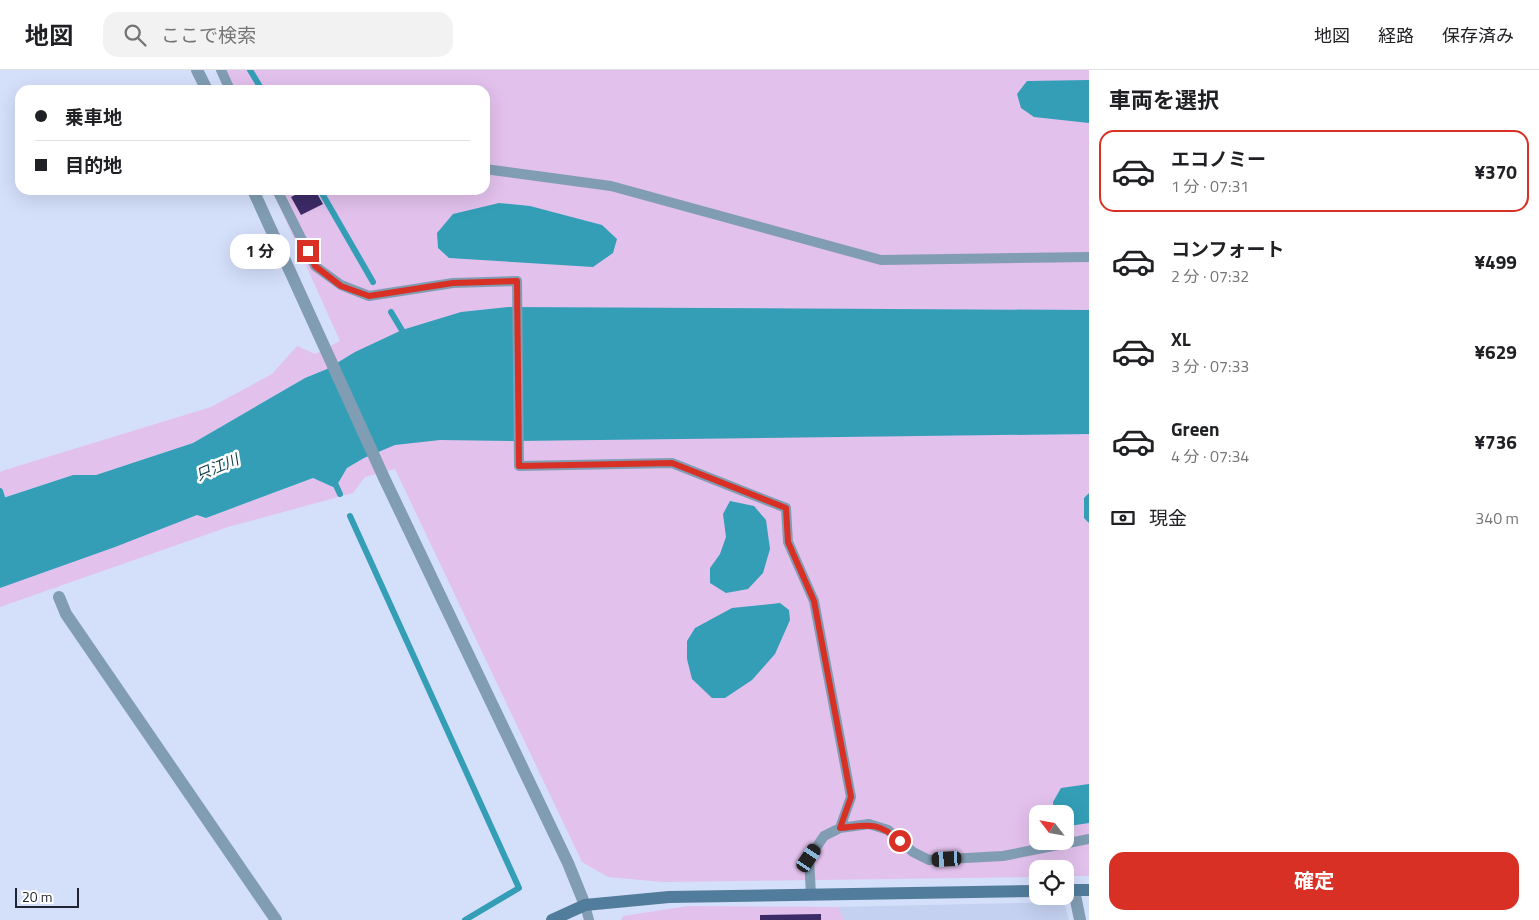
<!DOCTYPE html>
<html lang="ja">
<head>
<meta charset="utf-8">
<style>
  :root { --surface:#fff; --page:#f2f2f2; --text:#202124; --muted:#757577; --line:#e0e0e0; --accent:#d93025 }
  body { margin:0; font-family:"Titillium Web","Noto Sans JP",sans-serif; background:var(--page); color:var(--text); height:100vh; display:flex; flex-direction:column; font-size:19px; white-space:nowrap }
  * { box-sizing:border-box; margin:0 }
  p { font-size:16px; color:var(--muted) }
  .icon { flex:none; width:28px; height:28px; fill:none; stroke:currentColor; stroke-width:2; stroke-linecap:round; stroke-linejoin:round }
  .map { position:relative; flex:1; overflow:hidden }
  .drawer { display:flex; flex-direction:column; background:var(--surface); width:450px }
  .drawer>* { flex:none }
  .top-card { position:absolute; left:15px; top:15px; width:475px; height:110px; border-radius:15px; box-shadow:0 5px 20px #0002; display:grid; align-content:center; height:110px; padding:0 20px; background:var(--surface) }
  .needle { width:32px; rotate:301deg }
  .controls { position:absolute; left:1029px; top:735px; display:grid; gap:10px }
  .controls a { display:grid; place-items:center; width:45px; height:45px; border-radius:10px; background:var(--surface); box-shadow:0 5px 20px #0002; font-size:25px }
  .scale { position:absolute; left:15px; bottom:12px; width:64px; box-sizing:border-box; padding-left:5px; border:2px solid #202532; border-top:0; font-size:14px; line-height:18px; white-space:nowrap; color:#202532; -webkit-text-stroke:4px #fff; paint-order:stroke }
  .end { position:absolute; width:22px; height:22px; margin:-11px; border:6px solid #d93025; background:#fff; box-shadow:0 0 0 2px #fff }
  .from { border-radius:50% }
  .bubble { position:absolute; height:35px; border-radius:15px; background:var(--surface); box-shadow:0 5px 20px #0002; font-size:16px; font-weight:700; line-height:35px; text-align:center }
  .car { position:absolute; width:15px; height:30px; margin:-15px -8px; border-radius:6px; box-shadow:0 0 4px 1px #0007; background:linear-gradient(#222 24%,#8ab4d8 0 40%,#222 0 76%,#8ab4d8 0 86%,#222 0) }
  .top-card b { display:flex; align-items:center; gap:18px; height:48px; font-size:19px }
  .top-card b+b { border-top:1px solid var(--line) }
  .top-card i { width:12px; height:12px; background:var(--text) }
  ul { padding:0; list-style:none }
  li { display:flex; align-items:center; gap:15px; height:82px; margin:0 10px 8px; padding:0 10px; border:2px solid transparent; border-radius:15px }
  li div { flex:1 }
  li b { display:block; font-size:19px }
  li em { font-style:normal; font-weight:700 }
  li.on { border-color:var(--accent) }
  li>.icon { width:45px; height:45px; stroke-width:1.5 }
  h2 { padding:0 20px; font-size:22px; line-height:60px }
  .pay { display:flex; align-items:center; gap:12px; height:55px; padding:0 20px; font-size:19px }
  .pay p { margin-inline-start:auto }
  .primary-button { display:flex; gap:10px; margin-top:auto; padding:10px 20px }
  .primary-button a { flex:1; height:58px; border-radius:15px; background:var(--accent); color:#fff; font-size:20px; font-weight:700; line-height:58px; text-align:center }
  header { display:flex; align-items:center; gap:30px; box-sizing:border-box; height:70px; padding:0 25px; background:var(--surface); border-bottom:1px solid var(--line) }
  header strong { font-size:24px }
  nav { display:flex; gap:28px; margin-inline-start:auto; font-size:18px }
  .search { width:350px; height:45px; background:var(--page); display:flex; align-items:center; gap:12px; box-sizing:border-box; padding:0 18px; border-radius:15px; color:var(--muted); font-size:19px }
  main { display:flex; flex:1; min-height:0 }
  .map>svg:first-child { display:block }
</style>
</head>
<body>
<header>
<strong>地図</strong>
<div class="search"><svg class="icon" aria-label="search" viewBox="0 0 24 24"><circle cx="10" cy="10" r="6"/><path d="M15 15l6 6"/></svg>ここで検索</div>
<nav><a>地図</a><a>経路</a><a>保存済み</a></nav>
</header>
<main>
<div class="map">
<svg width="1089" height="850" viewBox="0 0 1089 850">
  <rect width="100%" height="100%" fill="#d4dffa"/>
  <!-- built -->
  <path fill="#c4d1f0" d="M 1064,832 L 1069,850 L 844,850 L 838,837 Z"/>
  <!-- green -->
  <path fill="#e2c1ec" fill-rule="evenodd" d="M 217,0 L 1089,0 L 1089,806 L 1065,806 L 1065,799 L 1038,799 L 1037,807 L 663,812 L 608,807 L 582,792 L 395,399 L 365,407 L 353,423 L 228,457 L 0,537 L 0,518 L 197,445 L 206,448 L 313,408 L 333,417 L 337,415 L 347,398 L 364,388 L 347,287 L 327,299 L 305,308 L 193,373 L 96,405 L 73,405 L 0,429 L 0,402 L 5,400 L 211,337 L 272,304 L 297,276 L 315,284 L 340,271 L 272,120 L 485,120 L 485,20 L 226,20 ZM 1038,744 L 1065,744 L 1065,771 L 1038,771 Z
    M 688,836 L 838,837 L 844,850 L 621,850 L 623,846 Z"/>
  <!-- water -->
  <path fill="#349eb7" d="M 1089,10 L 1089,53 L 1034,47 L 1021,38 L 1017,24 L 1027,11 Z
    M 499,133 L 530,136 L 602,155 L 617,169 L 613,183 L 593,197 L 449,188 L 438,178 L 437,163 L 453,144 Z
    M 508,237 L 1089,240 L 1089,364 L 516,371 L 440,370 L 395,375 L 364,388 L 347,398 L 337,415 L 333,417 L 313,408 L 206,448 L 197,445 L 115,477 L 0,518 L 0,429 L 73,405 L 96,405 L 193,373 L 305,308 L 327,299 L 355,282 L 402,260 L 461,242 Z
    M 1089,423 L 1089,453 L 1084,448 L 1084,428 Z
    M 730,431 L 754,436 L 766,450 L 770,479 L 763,503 L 748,519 L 726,523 L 710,513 L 710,498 L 720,484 L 726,467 L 723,444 Z
    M 780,533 L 789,540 L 790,550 L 775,584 L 752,610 L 725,628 L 712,628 L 692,609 L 687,589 L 687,571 L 695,558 L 732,538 Z
    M 1089,714 L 1089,753 L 1069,756 L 1065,754 L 1065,744 L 1054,744 L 1053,732 L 1061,718 Z"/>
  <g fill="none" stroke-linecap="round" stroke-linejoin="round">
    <!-- stream -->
    <path stroke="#349eb7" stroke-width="6" d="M 250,0 L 262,20
      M 320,120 L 373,212
      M 391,242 L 406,267
      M 333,409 L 340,424
      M 0,421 L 4,434
      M 350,446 L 519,818 L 465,850"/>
  </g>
  <!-- building -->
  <path fill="#3c2b67" d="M 305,120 L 315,120 L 323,134 L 301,145 L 291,127 Z
    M 821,844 L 821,850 L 760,850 L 760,845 Z"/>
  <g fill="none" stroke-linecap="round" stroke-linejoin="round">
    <!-- lane -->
    <path stroke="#819db3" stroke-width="10" d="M 221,0 L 230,20
      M 485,99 L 611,116 L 881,190 L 1089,187
      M 277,120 L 315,196 L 341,215 L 369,226 L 453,213 L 517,211 L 519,396 L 672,393 L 786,438 L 788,472 L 814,531 L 851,727 L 840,758 L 824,766 L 809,788 L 811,825
      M 840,758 L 869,754 L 888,760 L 913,782 L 929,790 L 1003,786 L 1089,769
      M 585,835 L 589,850"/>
    <!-- street -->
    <path stroke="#819db3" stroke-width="12" d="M 197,0 L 207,20
      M 253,120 L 385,410 L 568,793 L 585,835
      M 59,527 L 66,544 L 276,850
      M 1074,820 L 1080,850"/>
    <!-- secondary -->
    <path stroke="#527c9c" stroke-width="12" d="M 1065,820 L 1089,820
      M 552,850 L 585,835 L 669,827 L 1038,821"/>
  </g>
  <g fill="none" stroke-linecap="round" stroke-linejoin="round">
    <!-- route -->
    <path stroke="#d93025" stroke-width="6" d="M 308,181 L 315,196 L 341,216 L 369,226 L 453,213 L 517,211 L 519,396 L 672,393 L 786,438 L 788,472 L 814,531 L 851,727 L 840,758 C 869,755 877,751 900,771"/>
  </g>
  <g text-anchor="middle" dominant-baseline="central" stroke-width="5" stroke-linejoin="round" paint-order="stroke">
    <!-- water labels -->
    <g font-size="15" font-style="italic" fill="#0d3c47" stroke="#fff">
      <text transform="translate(217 397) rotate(-23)">只江川</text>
    </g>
  </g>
</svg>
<div class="controls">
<a><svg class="needle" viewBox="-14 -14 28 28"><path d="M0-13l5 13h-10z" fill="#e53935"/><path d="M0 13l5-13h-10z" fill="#757577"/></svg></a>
<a><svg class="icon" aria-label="locate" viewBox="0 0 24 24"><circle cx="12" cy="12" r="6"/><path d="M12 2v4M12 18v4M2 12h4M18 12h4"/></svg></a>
</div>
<div class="scale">20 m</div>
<i class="end from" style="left:900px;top:771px"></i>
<i class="end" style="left:308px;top:181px"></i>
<div class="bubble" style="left:230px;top:164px;width:60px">1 分</div>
<i class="car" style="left:809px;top:788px;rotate:34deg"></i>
<i class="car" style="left:947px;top:789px;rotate:267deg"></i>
<div class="top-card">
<b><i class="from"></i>乗車地</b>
<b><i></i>目的地</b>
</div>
</div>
<section class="drawer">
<h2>車両を選択</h2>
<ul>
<li class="on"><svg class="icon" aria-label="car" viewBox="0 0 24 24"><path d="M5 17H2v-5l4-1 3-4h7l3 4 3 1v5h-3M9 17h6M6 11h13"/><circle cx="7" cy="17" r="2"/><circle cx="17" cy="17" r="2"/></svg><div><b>エコノミー</b><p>1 分 · 07:31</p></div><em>¥370</em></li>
<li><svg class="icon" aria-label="car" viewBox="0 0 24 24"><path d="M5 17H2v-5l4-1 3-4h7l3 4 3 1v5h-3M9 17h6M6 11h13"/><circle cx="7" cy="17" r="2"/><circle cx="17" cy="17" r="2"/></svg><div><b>コンフォート</b><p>2 分 · 07:32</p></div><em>¥499</em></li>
<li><svg class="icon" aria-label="car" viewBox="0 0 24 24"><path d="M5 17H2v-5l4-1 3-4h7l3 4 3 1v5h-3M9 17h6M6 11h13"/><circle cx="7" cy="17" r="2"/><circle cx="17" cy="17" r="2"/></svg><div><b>XL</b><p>3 分 · 07:33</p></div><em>¥629</em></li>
<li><svg class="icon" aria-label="car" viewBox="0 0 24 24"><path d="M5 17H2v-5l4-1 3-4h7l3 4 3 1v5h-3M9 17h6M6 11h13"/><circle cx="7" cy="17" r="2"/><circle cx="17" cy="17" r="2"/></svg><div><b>Green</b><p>4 分 · 07:34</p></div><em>¥736</em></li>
</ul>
<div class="pay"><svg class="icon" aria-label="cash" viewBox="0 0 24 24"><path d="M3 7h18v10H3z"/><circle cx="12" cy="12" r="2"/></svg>現金<p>340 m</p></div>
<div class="primary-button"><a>確定</a></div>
</section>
</main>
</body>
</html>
